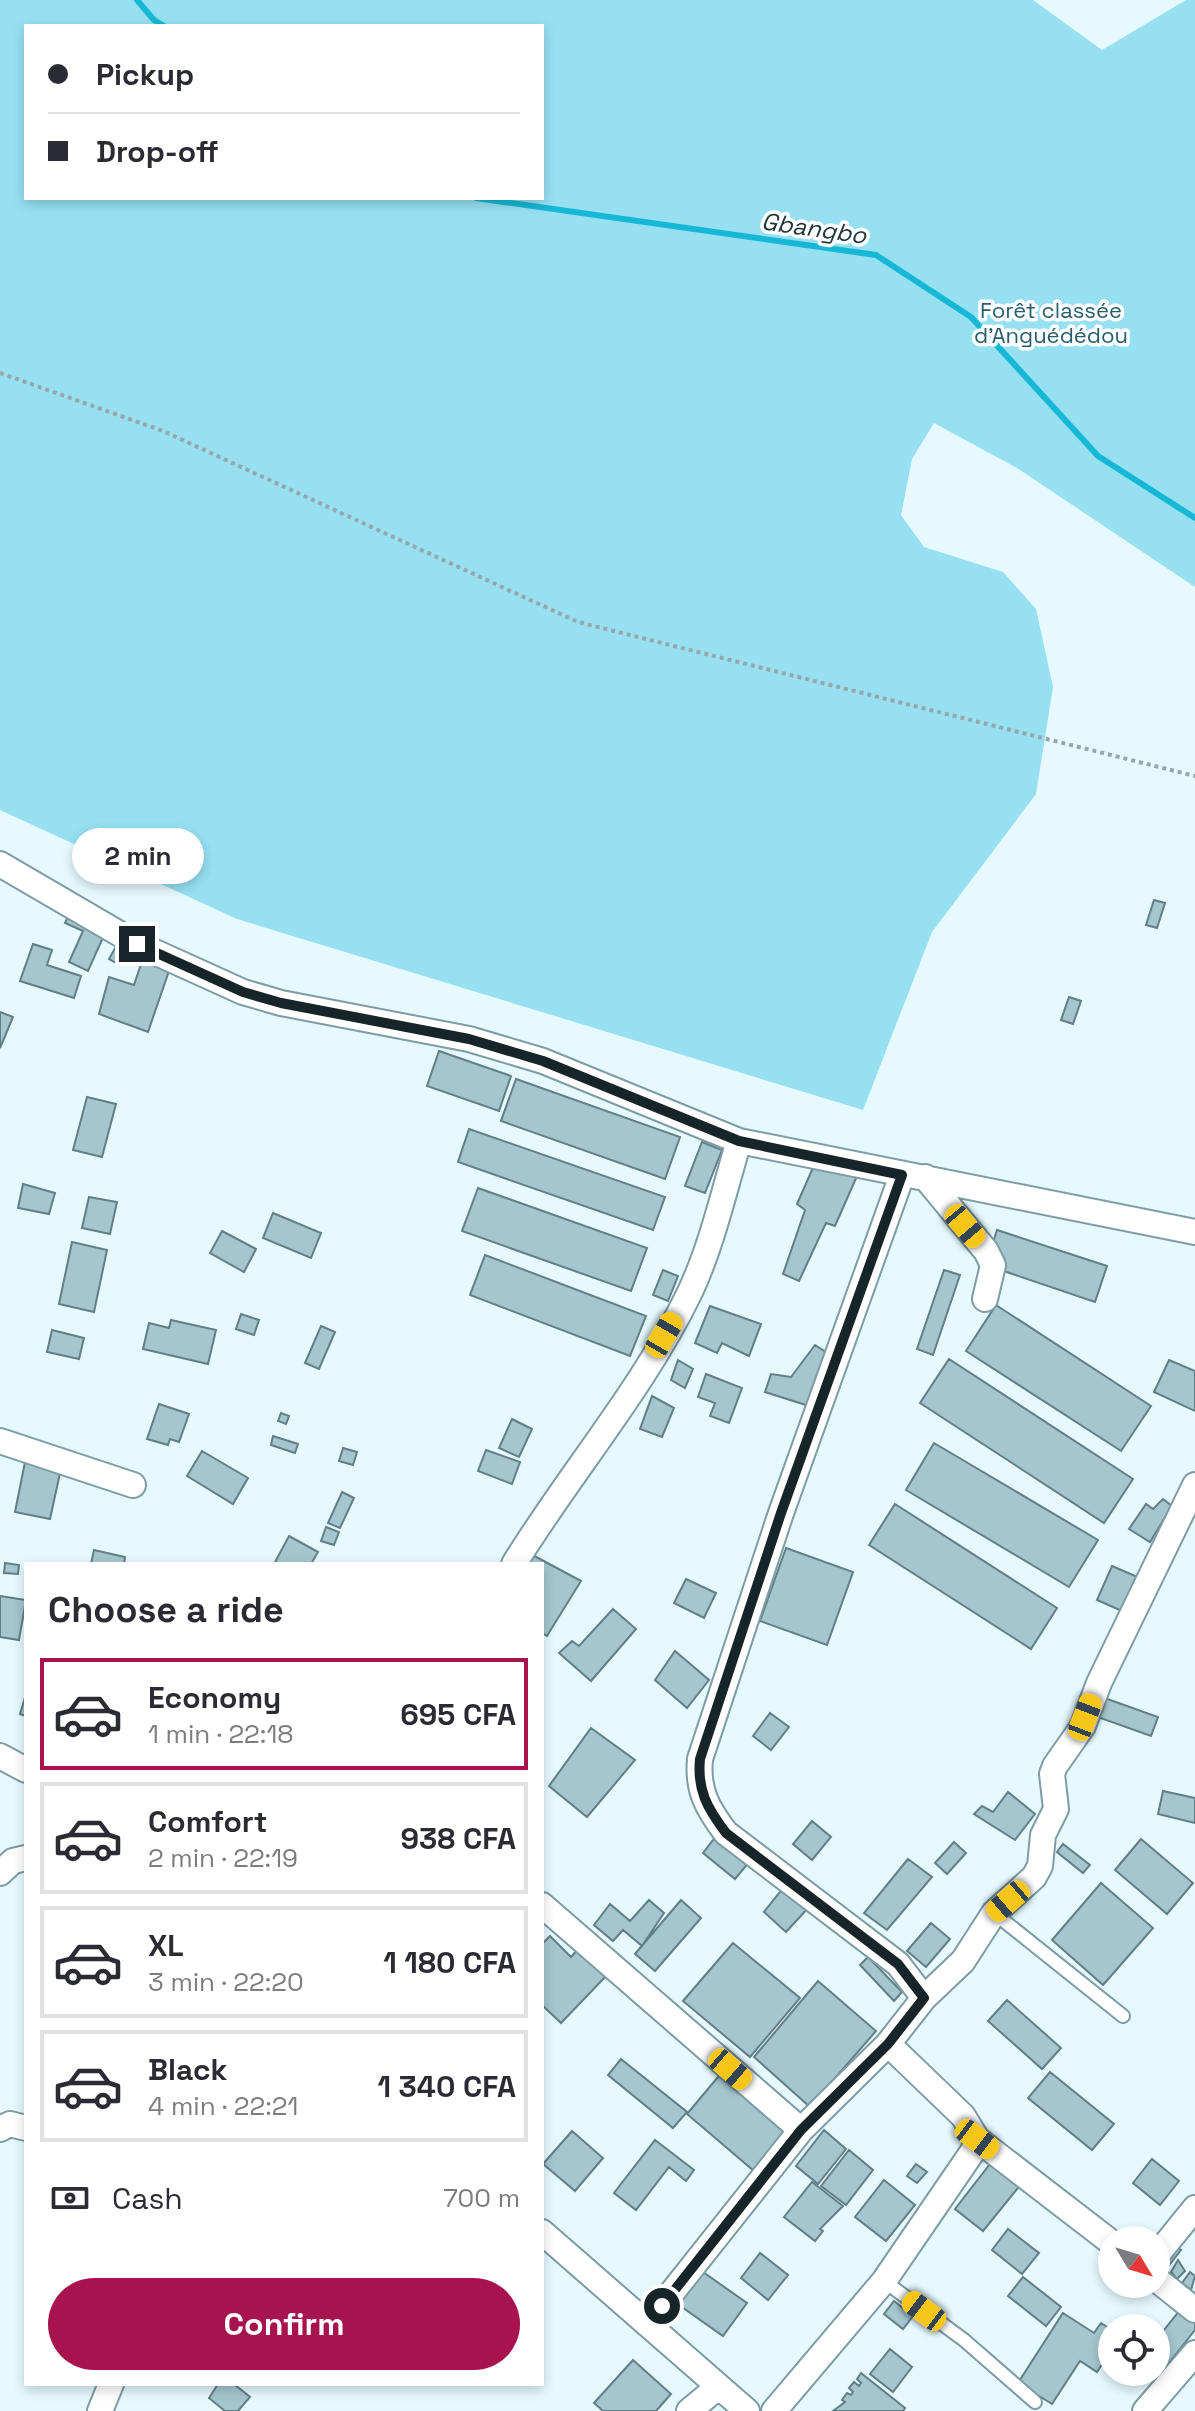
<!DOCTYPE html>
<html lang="en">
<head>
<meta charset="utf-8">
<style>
  :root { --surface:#fff; --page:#f7f7f7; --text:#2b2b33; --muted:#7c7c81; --line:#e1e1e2; --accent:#a6134e }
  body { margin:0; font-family:"Space Grotesk",sans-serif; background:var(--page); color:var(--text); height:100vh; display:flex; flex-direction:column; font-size:30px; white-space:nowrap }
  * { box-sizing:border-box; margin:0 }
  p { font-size:26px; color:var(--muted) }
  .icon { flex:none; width:44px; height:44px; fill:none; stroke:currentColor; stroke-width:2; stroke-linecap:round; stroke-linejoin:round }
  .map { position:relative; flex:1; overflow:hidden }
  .details { position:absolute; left:24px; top:1562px; width:520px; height:824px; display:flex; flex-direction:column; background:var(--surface); border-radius:0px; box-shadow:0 4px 12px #0003 }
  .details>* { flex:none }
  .hud { position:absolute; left:24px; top:24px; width:520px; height:176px; border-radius:0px; box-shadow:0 4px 12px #0003; display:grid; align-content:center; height:176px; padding:0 24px; background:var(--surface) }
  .needle { width:52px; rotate:128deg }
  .tools { position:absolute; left:1098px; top:2226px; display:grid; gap:16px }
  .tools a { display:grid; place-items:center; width:72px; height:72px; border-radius:50%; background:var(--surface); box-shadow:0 4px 12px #0003; font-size:40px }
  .end { position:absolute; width:36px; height:36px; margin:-18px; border:10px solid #182528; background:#fff; box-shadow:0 0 0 4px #fff }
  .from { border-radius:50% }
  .bubble { position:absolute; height:56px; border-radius:28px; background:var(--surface); box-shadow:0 4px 12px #0003; font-size:26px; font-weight:700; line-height:56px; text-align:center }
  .car { position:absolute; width:24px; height:48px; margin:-24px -12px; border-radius:10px; box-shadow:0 0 6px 2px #0007; background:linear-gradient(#f5c518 24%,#345 0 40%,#f5c518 0 76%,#345 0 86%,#f5c518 0) }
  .hud b { display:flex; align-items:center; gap:28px; height:76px; font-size:30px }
  .hud b+b { border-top:2px solid var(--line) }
  .hud i { width:20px; height:20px; background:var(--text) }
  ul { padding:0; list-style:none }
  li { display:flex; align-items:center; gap:24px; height:112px; margin:0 16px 12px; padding:0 8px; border:4px solid var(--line); border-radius:0px }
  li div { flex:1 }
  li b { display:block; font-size:30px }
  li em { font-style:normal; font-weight:700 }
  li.on { border-color:var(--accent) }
  li>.icon { width:72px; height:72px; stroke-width:1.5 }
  h2 { padding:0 24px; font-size:36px; line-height:96px }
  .pay { display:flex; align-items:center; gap:20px; height:88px; padding:0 24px; font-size:30px }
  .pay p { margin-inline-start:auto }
  .primary-button { display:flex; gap:16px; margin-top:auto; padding:16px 24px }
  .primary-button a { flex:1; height:92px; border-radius:48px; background:var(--accent); color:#fff; font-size:32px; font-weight:700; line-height:92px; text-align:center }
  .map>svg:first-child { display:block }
</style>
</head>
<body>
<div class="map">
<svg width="1195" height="2411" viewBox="0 0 1195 2411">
  <rect width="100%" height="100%" fill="#e5f9fe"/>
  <!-- green -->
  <path fill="#96e0f2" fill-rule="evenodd" d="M 0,0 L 1033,0 L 1102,50 L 1186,0 L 1195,0 L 1195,587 L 1017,468 L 934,423 L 912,459 L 901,515 L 924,547 L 1003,572 L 1036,609 L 1053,687 L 1036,794 L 932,932 L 863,1110 L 237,919 L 0,810 ZM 26,26 L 542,26 L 542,198 L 26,198 Z"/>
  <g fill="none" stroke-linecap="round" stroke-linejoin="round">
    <!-- stream -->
    <path stroke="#17b8d5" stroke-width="6" d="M 137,0 L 154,20 L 164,26
      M 476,198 L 876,255 L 971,317 L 1098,456 L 1195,518"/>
  </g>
  <!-- building -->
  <path fill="#a5c6ce" stroke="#607f86" stroke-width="2" d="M 1154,900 L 1165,903 L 1157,928 L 1146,925 Z
    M 70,912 L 106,931 L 88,971 L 69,962 L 83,931 L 65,923 Z
    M 119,941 L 128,946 L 118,964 L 109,959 Z
    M 33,944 L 52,950 L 47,965 L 81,976 L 74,998 L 20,981 Z
    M 143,958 L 170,968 L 148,1032 L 99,1014 L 109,977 L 134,985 Z
    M 1069,997 L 1081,1001 L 1073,1024 L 1061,1020 Z
    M 0,1012 L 13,1017 L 0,1048 Z
    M 439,1051 L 511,1076 L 499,1111 L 427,1086 Z
    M 516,1079 L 680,1137 L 665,1179 L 501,1121 Z
    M 87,1097 L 116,1104 L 102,1157 L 73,1150 Z
    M 469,1129 L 665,1197 L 653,1230 L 458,1162 Z
    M 702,1142 L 722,1150 L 705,1193 L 685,1186 Z
    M 815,1163 L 857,1176 L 835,1226 L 826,1223 L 799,1281 L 783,1274 L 805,1210 L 797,1204 Z
    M 23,1184 L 55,1193 L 49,1214 L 18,1208 Z
    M 478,1188 L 647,1248 L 631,1291 L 462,1231 Z
    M 89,1197 L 117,1202 L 110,1234 L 82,1228 Z
    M 273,1213 L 321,1233 L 311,1258 L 263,1238 Z
    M 997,1230 L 1107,1266 L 1095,1302 L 986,1265 Z
    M 222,1231 L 256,1249 L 244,1272 L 210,1253 Z
    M 72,1242 L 107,1250 L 94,1312 L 59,1304 Z
    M 485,1255 L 646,1316 L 630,1356 L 470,1295 Z
    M 663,1270 L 678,1276 L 668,1301 L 653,1295 Z
    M 944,1270 L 960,1275 L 933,1355 L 917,1349 Z
    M 996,1305 L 1151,1406 L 1121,1451 L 966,1351 Z
    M 710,1306 L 761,1324 L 749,1356 L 722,1343 L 717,1353 L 695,1343 Z
    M 241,1314 L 259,1320 L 254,1335 L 236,1329 Z
    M 171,1320 L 216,1330 L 208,1364 L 143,1349 L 149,1323 L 169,1328 Z
    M 321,1326 L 335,1332 L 319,1369 L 305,1363 Z
    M 52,1330 L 84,1338 L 79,1359 L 47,1352 Z
    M 815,1345 L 832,1356 L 812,1407 L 765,1392 L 771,1374 L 791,1377 Z
    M 949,1359 L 1133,1479 L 1104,1523 L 920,1403 Z
    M 678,1360 L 693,1369 L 685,1388 L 671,1380 Z
    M 1169,1360 L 1195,1371 L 1195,1411 L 1154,1392 Z
    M 706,1374 L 742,1388 L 729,1423 L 710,1416 L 715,1403 L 698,1397 Z
    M 652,1396 L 674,1408 L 662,1437 L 640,1429 Z
    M 159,1404 L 189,1414 L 179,1442 L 170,1439 L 168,1445 L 147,1439 Z
    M 281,1413 L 289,1416 L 286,1424 L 278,1421 Z
    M 512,1419 L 532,1429 L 519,1457 L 499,1448 Z
    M 273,1436 L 298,1444 L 295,1453 L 271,1445 Z
    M 934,1443 L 1098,1540 L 1069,1587 L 906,1490 Z
    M 343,1448 L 357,1452 L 353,1465 L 339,1461 Z
    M 486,1450 L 520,1462 L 512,1484 L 478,1471 Z
    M 202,1451 L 248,1478 L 233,1504 L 187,1476 Z
    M 26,1457 L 62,1464 L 50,1519 L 15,1512 Z
    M 342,1492 L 354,1498 L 340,1528 L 328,1523 Z
    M 1163,1499 L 1172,1506 L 1150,1542 L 1129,1529 L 1146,1504 L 1153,1509 Z
    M 895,1504 L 1057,1608 L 1031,1649 L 869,1545 Z
    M 326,1527 L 339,1532 L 334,1545 L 321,1541 Z
    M 289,1536 L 318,1552 L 311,1564 L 274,1564 Z
    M 786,1548 L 853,1572 L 827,1645 L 760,1621 Z
    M 94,1550 L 125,1557 L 124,1564 L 91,1564 Z
    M 525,1551 L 581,1581 L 547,1636 L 542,1633 L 542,1564 L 518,1564 Z
    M 5,1563 L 19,1565 L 18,1574 L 4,1573 Z
    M 1112,1566 L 1140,1578 L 1124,1612 L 1097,1600 Z
    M 686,1579 L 716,1593 L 704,1618 L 674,1603 Z
    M 0,1596 L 26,1600 L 19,1640 L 0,1637 Z
    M 613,1609 L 636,1629 L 591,1681 L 559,1653 L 572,1641 L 579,1646 Z
    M 675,1651 L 709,1680 L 687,1708 L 655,1680 Z
    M 26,1694 L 26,1716 L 20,1714 Z
    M 1099,1696 L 1158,1717 L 1151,1736 L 1092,1715 Z
    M 770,1713 L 789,1727 L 771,1750 L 753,1736 Z
    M 591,1728 L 635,1760 L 587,1817 L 549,1786 Z
    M 1163,1791 L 1195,1798 L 1195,1823 L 1158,1814 Z
    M 1008,1792 L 1035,1814 L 1015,1840 L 974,1814 L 982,1806 L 993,1812 Z
    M 812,1821 L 831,1837 L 812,1860 L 793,1844 Z
    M 717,1835 L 750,1861 L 735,1879 L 703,1853 Z
    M 1141,1839 L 1193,1883 L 1167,1914 L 1115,1870 Z
    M 954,1842 L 966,1853 L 947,1874 L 935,1863 Z
    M 1063,1844 L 1090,1865 L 1083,1873 L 1057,1852 Z
    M 908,1859 L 932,1877 L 887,1930 L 864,1913 Z
    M 1101,1883 L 1153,1928 L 1103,1985 L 1052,1940 Z
    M 784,1887 L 809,1907 L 786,1932 L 764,1912 Z
    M 649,1900 L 664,1913 L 642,1946 L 623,1930 L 613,1941 L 594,1925 L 610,1904 L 630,1921 Z
    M 681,1900 L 701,1918 L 655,1971 L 635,1954 Z
    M 931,1923 L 950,1939 L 926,1967 L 907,1951 Z
    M 550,1936 L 571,1957 L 580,1947 L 608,1974 L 561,2023 L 542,2005 L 542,1944 Z
    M 733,1943 L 800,1998 L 750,2057 L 683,2001 Z
    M 868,1957 L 902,1992 L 894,2001 L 860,1965 Z
    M 818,1981 L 876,2031 L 810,2107 L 754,2057 Z
    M 1007,2000 L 1061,2048 L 1042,2069 L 988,2021 Z
    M 621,2059 L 687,2112 L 673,2128 L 608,2075 Z
    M 723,2071 L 791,2127 L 754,2171 L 687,2114 Z
    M 1050,2072 L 1114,2124 L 1092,2150 L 1028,2098 Z
    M 824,2130 L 846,2149 L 818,2184 L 796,2166 Z
    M 572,2131 L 603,2158 L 575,2191 L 543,2164 Z
    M 655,2140 L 694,2170 L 686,2181 L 669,2167 L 636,2210 L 614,2193 Z
    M 849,2150 L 873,2170 L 846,2205 L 821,2186 Z
    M 997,2155 L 1026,2178 L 983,2231 L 955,2209 Z
    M 1152,2159 L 1179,2181 L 1160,2205 L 1133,2183 Z
    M 916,2164 L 927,2172 L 917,2183 L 907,2176 Z
    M 884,2180 L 915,2205 L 886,2241 L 855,2217 Z
    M 812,2182 L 843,2206 L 820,2229 L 823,2231 L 815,2241 L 784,2217 Z
    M 1008,2229 L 1039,2253 L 1022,2274 L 992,2250 Z
    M 1171,2243 L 1181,2250 L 1167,2268 L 1157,2261 Z
    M 760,2253 L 788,2275 L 768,2300 L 741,2278 Z
    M 1178,2260 L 1185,2271 L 1177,2279 L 1171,2272 Z
    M 703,2272 L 747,2303 L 723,2336 L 679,2305 Z
    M 1190,2272 L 1195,2276 L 1191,2290 L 1182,2283 Z
    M 1023,2277 L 1061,2307 L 1046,2326 L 1008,2296 Z
    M 894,2301 L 913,2316 L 903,2329 L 884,2314 Z
    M 1180,2310 L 1195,2322 L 1195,2330 L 1164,2369 L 1156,2363 L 1156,2340 Z
    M 1063,2313 L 1094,2333 L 1101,2323 L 1112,2330 L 1112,2349 L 1097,2372 L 1080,2361 L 1052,2404 L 1018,2383 Z
    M 890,2349 L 912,2367 L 893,2392 L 870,2374 Z
    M 633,2360 L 671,2394 L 656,2411 L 603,2411 L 594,2403 Z
    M 861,2373 L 905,2408 L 903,2411 L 833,2411 L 845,2402 L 842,2400 L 847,2393 L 851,2395 L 853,2392 L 849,2388 L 854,2382 L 859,2386 L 861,2383 L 857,2379 Z
    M 218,2384 L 234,2384 L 250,2397 L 238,2411 L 225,2411 L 209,2398 Z"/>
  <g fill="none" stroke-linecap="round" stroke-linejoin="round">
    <!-- lane casing -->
    <g stroke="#7d9ca4" stroke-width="16">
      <path id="lane" d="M 994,1913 L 1123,2016
        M 884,2281 L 964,2340 L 1035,2402"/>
    </g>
    <!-- street casing -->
    <g stroke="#7d9ca4" stroke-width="28">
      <path id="street" d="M 0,864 L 137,944 L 243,992 L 281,1003 L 469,1039 L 543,1061 L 739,1141 L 1195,1232
        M 902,1175 L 781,1513 L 700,1759 C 697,1790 707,1808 726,1833 L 898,1964 L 924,1998
        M 925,1177 L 986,1251 L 993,1265 L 985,1299
        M 0,1441 L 133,1485
        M 514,1564 C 570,1473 643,1389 690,1292 C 712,1245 724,1191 739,1141
        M 0,1756 L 26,1770
        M 0,1873 L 13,1861 L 26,1858
        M 542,1905 L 801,2130
        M 0,2129 L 10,2124 L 26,2128
        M 977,2139 L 1112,2243
        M 542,2232 L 747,2411
        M 1156,2256 L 1195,2208
        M 1156,2279 L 1195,2310
        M 647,2324 L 801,2130 L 888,2044 L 924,1998 L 963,1961 L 994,1913 L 1034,1877 L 1040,1866 L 1043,1835 L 1056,1809 L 1052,1774 L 1055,1766 L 1083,1726 L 1099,1683 L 1195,1485
        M 100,2411 L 111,2384
        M 689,2411 L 718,2387
        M 774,2411 L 884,2281 L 973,2151 L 977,2139 L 963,2116 L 888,2044
        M 1145,2411 L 1195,2353"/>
    </g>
    <!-- path -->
    <path stroke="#96a7ab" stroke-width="4" stroke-dasharray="4 4" stroke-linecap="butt" d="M 0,373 L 163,431 L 578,622 L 1195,776"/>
    <!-- lane -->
    <use href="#lane" stroke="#fff" stroke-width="12"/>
    <!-- street -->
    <use href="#street" stroke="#fff" stroke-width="24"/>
  </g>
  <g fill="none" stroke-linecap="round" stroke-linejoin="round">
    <!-- route -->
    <path stroke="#182528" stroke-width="10" d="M 137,944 L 243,992 L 281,1003 L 469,1039 L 543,1061 L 739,1141 L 902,1175 L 781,1513 L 700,1759 C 697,1790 707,1808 726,1833 L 898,1964 L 924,1998 L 888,2044 L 801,2130 L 662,2306"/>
  </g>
  <g text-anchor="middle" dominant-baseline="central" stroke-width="7" stroke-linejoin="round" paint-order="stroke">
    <!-- park labels -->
    <g font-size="22" fill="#265e6b" stroke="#fff">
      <text x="1051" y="310">Forêt classée<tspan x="1051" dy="25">d’Anguédédou</tspan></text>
    </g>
    <!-- water labels -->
    <g font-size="24" font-style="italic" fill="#20373d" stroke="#fff">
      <text transform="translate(814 228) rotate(8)">Gbangbo</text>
    </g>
  </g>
</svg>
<div class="tools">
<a><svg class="needle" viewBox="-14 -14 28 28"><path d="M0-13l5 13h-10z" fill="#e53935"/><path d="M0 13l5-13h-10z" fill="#7c7c81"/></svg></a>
<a><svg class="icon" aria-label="locate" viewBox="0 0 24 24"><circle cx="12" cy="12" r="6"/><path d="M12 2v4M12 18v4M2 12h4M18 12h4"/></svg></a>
</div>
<i class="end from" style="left:662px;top:2306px"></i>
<i class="end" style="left:137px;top:944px"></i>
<div class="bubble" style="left:72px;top:828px;width:132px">2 min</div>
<i class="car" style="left:965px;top:1226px;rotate:140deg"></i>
<i class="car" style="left:664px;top:1335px;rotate:30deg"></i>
<i class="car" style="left:1085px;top:1717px;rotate:21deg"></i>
<i class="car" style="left:1008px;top:1901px;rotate:229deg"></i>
<i class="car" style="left:730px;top:2069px;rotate:131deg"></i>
<i class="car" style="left:977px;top:2139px;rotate:127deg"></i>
<i class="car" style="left:924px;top:2311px;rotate:307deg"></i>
<div class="hud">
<b><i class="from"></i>Pickup</b>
<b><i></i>Drop-off</b>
</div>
<section class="details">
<h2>Choose a ride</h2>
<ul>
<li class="on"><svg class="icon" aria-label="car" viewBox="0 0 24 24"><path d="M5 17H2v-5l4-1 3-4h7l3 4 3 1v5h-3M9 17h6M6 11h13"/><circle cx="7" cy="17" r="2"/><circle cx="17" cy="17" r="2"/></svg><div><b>Economy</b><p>1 min · 22:18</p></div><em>695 CFA</em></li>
<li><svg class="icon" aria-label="car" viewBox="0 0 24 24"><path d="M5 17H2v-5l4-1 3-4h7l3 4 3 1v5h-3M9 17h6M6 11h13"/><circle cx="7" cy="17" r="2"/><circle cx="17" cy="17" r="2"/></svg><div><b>Comfort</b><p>2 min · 22:19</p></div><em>938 CFA</em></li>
<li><svg class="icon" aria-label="car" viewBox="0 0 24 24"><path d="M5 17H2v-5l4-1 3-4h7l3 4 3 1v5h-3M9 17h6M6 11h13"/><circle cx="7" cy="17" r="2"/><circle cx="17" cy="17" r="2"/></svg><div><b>XL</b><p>3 min · 22:20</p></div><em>1 180 CFA</em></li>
<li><svg class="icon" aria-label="car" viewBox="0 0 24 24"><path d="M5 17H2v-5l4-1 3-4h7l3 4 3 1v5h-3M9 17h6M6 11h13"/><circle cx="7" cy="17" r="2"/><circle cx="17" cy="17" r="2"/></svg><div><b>Black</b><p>4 min · 22:21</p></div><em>1 340 CFA</em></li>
</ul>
<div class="pay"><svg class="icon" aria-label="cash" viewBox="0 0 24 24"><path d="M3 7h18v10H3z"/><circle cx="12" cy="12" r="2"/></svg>Cash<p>700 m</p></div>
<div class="primary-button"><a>Confirm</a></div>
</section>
</div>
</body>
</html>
